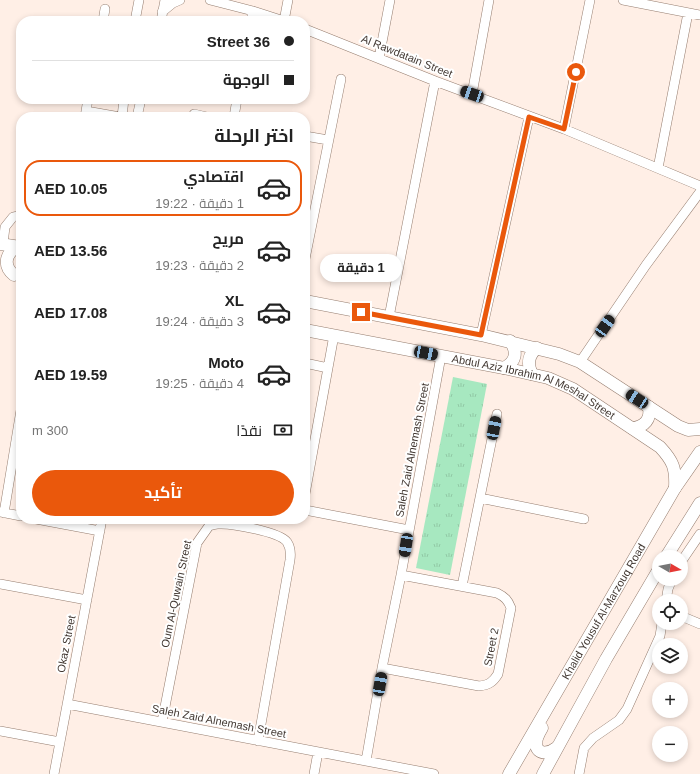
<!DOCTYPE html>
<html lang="ar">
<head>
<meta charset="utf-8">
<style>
  :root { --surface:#fff; --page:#f2f2f2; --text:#222; --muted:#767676; --line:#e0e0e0; --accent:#ea580c }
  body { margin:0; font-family:Helvetica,Cairo,sans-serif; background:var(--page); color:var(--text); direction:rtl; height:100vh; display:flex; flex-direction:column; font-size:15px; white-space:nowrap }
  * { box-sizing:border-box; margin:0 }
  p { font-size:13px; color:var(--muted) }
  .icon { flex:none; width:22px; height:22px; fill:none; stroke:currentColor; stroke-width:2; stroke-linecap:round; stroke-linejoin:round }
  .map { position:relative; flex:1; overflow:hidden; direction:ltr }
  .panel { position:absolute; left:16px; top:112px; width:294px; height:412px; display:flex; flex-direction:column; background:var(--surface); border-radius:16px; box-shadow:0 2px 6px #0003; direction:rtl }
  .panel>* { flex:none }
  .top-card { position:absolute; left:16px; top:16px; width:294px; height:88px; border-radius:16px; box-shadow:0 2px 6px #0003; direction:rtl; display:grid; align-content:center; height:88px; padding:0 16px; background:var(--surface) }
  .needle { width:26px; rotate:99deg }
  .buttons { position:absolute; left:652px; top:550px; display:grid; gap:8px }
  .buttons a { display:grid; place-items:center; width:36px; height:36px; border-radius:50%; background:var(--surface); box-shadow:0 2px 6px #0003; font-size:20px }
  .end { position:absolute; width:18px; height:18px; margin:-9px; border:5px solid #ea580c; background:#fff; box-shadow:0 0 0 2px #fff }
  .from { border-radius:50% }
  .bubble { position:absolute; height:28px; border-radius:14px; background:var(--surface); box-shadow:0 2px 6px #0003; font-size:13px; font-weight:700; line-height:28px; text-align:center; direction:rtl }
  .car { position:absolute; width:12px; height:24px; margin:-12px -6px; border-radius:5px; box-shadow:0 0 3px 1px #0007; background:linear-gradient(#222 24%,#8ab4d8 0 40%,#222 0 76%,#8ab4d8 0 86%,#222 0) }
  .top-card b { display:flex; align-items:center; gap:14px; height:38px; font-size:15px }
  .top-card b+b { border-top:1px solid var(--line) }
  .top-card i { width:10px; height:10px; background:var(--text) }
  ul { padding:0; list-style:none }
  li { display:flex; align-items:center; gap:12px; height:56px; margin:0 8px 6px; padding:0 8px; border:2px solid transparent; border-radius:16px }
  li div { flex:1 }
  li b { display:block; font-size:15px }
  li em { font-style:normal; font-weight:700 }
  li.active { border-color:var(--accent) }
  li>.icon { width:36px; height:36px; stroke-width:1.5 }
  h2 { padding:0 16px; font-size:18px; line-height:48px }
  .pay { display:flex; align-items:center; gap:10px; height:44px; padding:0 16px; font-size:15px }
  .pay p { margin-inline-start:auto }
  .action { display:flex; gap:8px; margin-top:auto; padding:8px 16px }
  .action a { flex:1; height:46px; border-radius:24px; background:var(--accent); color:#fff; font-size:16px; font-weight:700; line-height:46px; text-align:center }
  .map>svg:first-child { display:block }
</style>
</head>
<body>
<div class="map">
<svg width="700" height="774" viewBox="0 0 700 774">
  <defs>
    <pattern id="park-tufts" width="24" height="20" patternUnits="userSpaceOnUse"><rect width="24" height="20" fill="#a7e8c0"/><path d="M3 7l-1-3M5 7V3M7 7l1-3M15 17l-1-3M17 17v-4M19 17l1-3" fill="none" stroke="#91c8a5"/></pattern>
  </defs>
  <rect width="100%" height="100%" fill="#ffefe6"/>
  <!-- park -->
  <path fill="url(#park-tufts)" d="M 453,377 L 487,384 L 450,575 L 416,568 Z"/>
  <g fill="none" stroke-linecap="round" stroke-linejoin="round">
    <!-- minor casing -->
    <g stroke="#967e70" stroke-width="10">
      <path id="minor" d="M 210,0 L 253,11 L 284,21
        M 623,0 L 700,15
        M 162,12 L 173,3 L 180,0
        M 103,21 L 105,9
        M 135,21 L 139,0
        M 161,21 L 165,0
        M 251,21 L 253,11
        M 284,21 L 288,0
        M 305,29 L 435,81 L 564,129 L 700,186
        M 379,58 L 390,0
        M 472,94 L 489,0
        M 86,111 L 120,117
        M 194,114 L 207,117
        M 85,117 L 88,99
        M 122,117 L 124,99
        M 137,117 L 141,99
        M 234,117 L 237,99
        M 564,129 L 590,0
        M 305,136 L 328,140
        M 658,168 L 688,13
        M 3,244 L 5,227 L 13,217 L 21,215
        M 305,259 L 341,79
        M 389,317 L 435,81
        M 481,335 L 529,117
        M 580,362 L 646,265 L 700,192
        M 305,363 L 328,368
        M 305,494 L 334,335
        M 480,498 L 584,519
        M 305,510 L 409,530
        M 0,512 L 21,516
        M 4,513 L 21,410
        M 36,519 L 100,531
        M 681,562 L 700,534
        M 0,584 L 87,600
        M 462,586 L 497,414
        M 666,601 L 668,589 L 672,579
        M 681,616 L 700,624
        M 382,668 L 479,686 C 489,685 493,682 498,674 L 511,608 C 508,600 505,597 497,593 L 401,575
        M 67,704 L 434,774
        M 162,722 L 197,543 L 209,526 C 212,525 215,524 218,524 C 231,523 280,532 287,542 C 291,548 291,553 290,560 L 258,741
        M 0,731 L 60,742
        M 366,761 L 382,668 L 401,575 L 441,356
        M 54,774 L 102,519
        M 314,774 L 318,752
        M 579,774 L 584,748 L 593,738 L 619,720 L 627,709 L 660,636 L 662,623"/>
    </g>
    <!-- major casing -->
    <g stroke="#967e70" stroke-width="13">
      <g id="major">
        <path d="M 0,244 L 20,247"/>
        <path d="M 14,275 C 3,266 5,254 17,247"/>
        <path d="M 305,301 L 481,335 L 559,354 L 580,362 L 678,426 L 688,430 L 700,429"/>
        <path id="s1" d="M 305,330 L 504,368 L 548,378 L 573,389 L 660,447 C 673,461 676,468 675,488"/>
        <path d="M 504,368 C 516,362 518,352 510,341"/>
        <path d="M 532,374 C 527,364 528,355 537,348"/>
        <path d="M 632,428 C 645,427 651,419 649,407"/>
        <path d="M 666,557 L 700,503"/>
        <path d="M 542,728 C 539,733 536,738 536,744 C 537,756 550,753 556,748"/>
        <path id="s2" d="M 509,774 L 675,488 L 700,452"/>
        <path d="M 543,774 L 606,659 L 659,569"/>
      </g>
    </g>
    <!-- minor -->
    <use href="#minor" stroke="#fff" stroke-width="9"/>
    <!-- major -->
    <use href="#major" stroke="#fff" stroke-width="12"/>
  </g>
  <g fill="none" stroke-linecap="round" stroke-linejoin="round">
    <!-- route -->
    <path stroke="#ea580c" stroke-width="5" d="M 361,312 L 481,335 L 529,117 L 564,129 L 576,72"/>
  </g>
  <g text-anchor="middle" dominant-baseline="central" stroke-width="4" stroke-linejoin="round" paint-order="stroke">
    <!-- street labels -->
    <g font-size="11" fill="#423832" stroke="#fff">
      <text transform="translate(407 56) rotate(22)">Al Rawdatain Street</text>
      <text stroke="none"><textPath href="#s1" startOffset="237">Abdul Aziz Ibrahim Al Meshal Street</textPath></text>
      <text transform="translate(412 450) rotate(-79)">Saleh Zaid Alnemash Street</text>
      <text transform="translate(176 594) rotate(-78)">Oum Al-Quwain Street</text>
      <text stroke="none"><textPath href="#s2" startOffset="188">Khalid Yousuf Al-Marzouq Road</textPath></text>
      <text transform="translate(66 644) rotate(-79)">Okaz Street</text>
      <text transform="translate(491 647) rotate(-79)">Street 2</text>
      <text transform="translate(219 721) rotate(11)">Saleh Zaid Alnemash Street</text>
    </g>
  </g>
</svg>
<div class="buttons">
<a><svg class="needle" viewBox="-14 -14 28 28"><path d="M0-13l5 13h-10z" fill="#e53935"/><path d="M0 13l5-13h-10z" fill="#767676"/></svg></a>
<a><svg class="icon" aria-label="locate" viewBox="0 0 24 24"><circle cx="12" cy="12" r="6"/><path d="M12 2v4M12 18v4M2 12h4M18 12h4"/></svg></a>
<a><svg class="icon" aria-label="layers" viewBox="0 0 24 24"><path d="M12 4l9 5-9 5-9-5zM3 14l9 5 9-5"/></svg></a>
<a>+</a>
<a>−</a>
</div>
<i class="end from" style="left:576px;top:72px"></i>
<i class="end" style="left:361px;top:312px"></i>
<div class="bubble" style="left:320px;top:254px;width:82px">1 دقيقة</div>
<i class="car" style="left:472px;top:94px;rotate:289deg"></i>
<i class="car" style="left:605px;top:326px;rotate:35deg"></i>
<i class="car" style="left:426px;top:353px;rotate:101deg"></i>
<i class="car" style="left:637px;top:399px;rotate:303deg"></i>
<i class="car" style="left:494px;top:428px;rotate:11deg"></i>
<i class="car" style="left:406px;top:545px;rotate:189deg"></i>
<i class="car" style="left:380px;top:684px;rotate:10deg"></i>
<div class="top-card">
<b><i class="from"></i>Street 36</b>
<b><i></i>الوجهة</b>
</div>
<section class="panel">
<h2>اختر الرحلة</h2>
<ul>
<li class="active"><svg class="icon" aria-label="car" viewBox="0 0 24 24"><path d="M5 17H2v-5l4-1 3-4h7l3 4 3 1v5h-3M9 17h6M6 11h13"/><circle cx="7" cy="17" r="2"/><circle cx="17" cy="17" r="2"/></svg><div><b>اقتصادي</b><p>1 دقيقة · 19:22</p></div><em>AED 10.05</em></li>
<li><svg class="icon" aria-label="car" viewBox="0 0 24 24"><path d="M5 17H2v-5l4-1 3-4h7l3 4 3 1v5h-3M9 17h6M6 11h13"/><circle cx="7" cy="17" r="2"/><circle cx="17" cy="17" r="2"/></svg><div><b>مريح</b><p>2 دقيقة · 19:23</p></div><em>AED 13.56</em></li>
<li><svg class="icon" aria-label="car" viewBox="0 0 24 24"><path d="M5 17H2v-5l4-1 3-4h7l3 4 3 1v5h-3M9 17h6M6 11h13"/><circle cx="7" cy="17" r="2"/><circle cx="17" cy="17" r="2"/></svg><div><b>XL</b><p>3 دقيقة · 19:24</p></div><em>AED 17.08</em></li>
<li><svg class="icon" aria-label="car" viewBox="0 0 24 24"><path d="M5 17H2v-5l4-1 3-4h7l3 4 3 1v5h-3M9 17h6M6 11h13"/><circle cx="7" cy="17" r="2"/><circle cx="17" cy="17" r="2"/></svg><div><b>Moto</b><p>4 دقيقة · 19:25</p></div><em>AED 19.59</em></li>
</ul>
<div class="pay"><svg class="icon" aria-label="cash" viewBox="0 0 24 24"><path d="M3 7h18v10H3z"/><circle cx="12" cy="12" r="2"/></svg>نقدًا<p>300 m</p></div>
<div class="action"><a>تأكيد</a></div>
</section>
</div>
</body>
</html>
